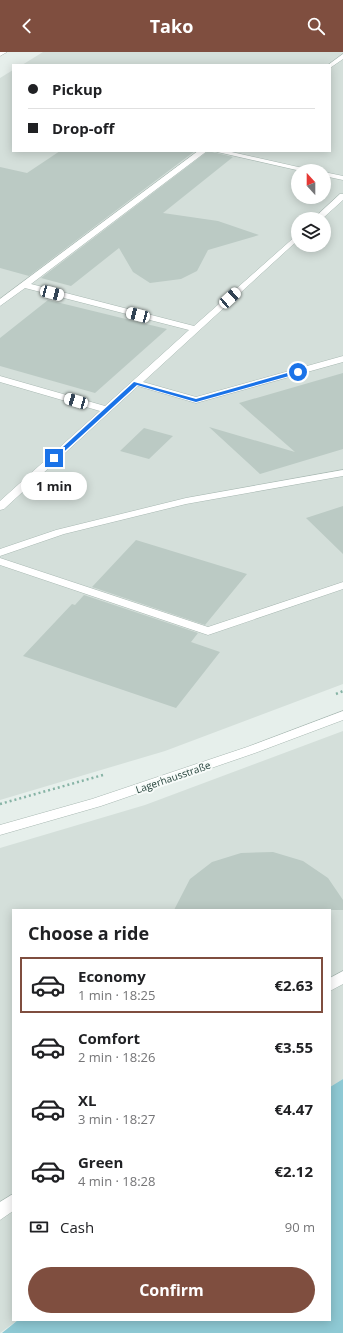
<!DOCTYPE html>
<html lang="en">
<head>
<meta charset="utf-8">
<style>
  :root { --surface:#fff; --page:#f6f6f6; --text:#202124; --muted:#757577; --line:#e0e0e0; --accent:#7f4e3f }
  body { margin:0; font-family:"Open Sans",sans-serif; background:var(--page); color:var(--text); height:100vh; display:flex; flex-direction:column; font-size:15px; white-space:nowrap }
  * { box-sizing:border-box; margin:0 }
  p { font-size:13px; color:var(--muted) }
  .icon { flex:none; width:22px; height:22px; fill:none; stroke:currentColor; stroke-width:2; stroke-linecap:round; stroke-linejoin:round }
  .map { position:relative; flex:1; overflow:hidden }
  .side { position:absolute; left:12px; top:857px; width:319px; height:412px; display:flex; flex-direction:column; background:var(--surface); border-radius:0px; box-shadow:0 2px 10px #0003 }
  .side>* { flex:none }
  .hud { position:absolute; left:12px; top:12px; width:319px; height:88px; border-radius:0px; box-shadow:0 2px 10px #0003; display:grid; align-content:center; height:88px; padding:0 16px; background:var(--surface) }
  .needle { width:26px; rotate:339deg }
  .tools { position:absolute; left:291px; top:112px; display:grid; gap:8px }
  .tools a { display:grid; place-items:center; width:40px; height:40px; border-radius:50%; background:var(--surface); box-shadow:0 2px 10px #0003; font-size:20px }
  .end { position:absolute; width:18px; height:18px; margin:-9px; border:5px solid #1a73e8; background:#fff; box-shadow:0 0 0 2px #fff }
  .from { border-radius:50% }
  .bubble { position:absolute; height:28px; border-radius:14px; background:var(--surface); box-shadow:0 2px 10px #0003; font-size:13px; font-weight:700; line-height:28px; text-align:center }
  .car { position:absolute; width:12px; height:24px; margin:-12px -6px; border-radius:5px; box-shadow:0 0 3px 1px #0007; background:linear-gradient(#fff 24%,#345 0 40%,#fff 0 76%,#345 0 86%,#fff 0) }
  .hud b { display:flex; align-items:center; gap:14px; height:38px; font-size:15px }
  .hud b+b { border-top:1px solid var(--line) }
  .hud i { width:10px; height:10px; background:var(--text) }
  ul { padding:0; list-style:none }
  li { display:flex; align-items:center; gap:12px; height:56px; margin:0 8px 6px; padding:0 8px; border:2px solid transparent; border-radius:0px }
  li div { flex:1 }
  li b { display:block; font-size:15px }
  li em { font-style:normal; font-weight:700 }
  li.on { border-color:var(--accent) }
  li>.icon { width:36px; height:36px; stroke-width:1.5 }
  h2 { padding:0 16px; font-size:18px; line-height:48px }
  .pay { display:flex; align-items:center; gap:10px; height:44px; padding:0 16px; font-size:15px }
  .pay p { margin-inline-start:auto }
  .button { display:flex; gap:8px; margin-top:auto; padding:8px 16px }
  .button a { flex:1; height:46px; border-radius:24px; background:var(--accent); color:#fff; font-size:16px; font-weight:700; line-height:46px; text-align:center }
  header { display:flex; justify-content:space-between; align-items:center; height:52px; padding:0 16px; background:var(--accent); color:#fff; font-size:18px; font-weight:700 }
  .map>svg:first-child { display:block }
</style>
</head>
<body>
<header><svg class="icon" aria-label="back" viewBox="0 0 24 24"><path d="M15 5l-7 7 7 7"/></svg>Tako<svg class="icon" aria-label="search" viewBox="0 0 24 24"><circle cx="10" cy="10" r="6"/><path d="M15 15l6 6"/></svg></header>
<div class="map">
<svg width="343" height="1281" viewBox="0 0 343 1281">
  <rect width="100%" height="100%" fill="#e6efeb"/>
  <!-- built -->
  <path fill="#d4dfda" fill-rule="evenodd" d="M 43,0 L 343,0 L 343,632 L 165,699 L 0,748 L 0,26 L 13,18 L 13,99 L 330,99 L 330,13 L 22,13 ZM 298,119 L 324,119 L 324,145 L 298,145 ZM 298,167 L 324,167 L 324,193 L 298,193 Z
    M 343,679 L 343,1027 L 330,1035 L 330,858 L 13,858 L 13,1268 L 18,1268 L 0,1281 L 0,796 L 145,753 Z"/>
  <!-- water -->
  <path fill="#8ec9d4" d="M 343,1027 L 343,1281 L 2,1281 L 18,1268 L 330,1268 L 330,1035 Z"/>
  <!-- building -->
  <path fill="#bbcac4" d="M 60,99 L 195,99 L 29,224 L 0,216 L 0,115 L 27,121 Z
    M 208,99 L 233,105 L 163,161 L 218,169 L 259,183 L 208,198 L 197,219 L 181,227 L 150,231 L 133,220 L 119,196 L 71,234 L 41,226 Z
    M 48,248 L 167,277 L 95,341 L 0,314 L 0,286 Z
    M 343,321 L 343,397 L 260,422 L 209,375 L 295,400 L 239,351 Z
    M 144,376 L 173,384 L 149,407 L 120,399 Z
    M 343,454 L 343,502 L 306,466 Z
    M 136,488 L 247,522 L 205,573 L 92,535 Z
    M 84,543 L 198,581 L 191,590 L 220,600 L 176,656 L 23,604 L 72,552 L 75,553 Z
    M 273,800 L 303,809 L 328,826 L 343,848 L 343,858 L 174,858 L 190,827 L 212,810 L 241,801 Z"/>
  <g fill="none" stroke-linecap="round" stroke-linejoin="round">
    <!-- minor casing -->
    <g stroke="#a8b8b2" stroke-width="1">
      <path id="minor" d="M 0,0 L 7,0 L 0,4 Z
        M 343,2 L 343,7 L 330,16 L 330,13 L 328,13 Z
        M 198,99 L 207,99 L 31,232 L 194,274 L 298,182 L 298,188 L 143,330 L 196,345 L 343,304 L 343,310 L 196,351 L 138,334 L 4,457 L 0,458 L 0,449 L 100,359 L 0,330 L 0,324 L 105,354 L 189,278 L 25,236 L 0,254 L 0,247 Z
        M 213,99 L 227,99 L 316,119 L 301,119 Z
        M 324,120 L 343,124 L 343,128 L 324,124 Z
        M 340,142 L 343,142 L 343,148 L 322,167 L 313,167 Z
        M 343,418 L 343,424 L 186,452 L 64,482 L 0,504 L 0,497 L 56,478 L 186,446 Z
        M 0,506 L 208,575 L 343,530 L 343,537 L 208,583 L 0,513 Z
        M 343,659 L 343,668 L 255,701 L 101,754 L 0,783 L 0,773 L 92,747 L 247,695 Z
        M 343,919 L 343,932 L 330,939 L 330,926 Z
        M 13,1142 L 13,1159 L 0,1168 L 0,1150 Z"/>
    </g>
    <!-- path -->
    <path stroke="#86b3a5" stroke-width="2.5" stroke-dasharray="2 3" stroke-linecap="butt" d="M 336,642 L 343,639
      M 0,752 L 103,723"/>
    <!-- minor -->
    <use href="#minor" fill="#fff" fill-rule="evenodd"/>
  </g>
  <!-- route -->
  <path fill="#1a73e8" d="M 298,318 L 300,321 L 196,350 L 137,333 L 56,407 L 51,406 L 134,330 L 196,347 Z"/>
  <g text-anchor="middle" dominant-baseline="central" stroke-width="4" stroke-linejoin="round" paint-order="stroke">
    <!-- street labels -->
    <g font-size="10" fill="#24423a" stroke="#f7fbf9">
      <text transform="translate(173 725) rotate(-19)">Lagerhausstraße</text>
    </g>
  </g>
</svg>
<div class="tools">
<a><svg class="needle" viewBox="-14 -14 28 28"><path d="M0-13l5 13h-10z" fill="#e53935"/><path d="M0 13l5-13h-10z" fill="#757577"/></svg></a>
<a><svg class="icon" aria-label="layers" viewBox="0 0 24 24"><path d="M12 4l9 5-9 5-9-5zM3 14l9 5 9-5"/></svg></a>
</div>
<i class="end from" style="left:298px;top:320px"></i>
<i class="end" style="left:54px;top:406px"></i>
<div class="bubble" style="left:21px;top:420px;width:66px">1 min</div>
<i class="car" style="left:52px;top:241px;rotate:105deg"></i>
<i class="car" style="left:230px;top:246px;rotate:48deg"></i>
<i class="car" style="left:138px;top:263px;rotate:285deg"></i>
<i class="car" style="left:76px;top:349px;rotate:286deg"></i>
<div class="hud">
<b><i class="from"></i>Pickup</b>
<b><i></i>Drop-off</b>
</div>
<section class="side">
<h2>Choose a ride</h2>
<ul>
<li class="on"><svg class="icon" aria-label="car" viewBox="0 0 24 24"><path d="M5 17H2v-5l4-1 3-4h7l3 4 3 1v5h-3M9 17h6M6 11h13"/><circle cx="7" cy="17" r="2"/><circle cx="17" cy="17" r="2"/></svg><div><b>Economy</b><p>1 min · 18:25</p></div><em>€2.63</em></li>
<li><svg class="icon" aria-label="car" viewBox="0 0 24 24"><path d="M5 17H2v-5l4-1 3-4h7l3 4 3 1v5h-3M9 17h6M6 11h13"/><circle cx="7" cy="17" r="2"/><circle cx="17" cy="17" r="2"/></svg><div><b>Comfort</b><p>2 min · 18:26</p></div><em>€3.55</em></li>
<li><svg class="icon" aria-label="car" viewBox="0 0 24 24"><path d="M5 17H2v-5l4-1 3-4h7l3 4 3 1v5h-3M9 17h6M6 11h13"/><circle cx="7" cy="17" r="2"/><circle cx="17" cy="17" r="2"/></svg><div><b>XL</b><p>3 min · 18:27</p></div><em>€4.47</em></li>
<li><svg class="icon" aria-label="car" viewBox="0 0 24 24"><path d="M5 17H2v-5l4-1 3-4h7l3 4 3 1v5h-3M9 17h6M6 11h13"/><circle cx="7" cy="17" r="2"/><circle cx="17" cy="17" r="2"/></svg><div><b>Green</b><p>4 min · 18:28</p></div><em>€2.12</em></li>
</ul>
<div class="pay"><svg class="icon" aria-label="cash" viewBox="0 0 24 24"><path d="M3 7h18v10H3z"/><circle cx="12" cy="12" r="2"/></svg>Cash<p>90 m</p></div>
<div class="button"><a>Confirm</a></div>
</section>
</div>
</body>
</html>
